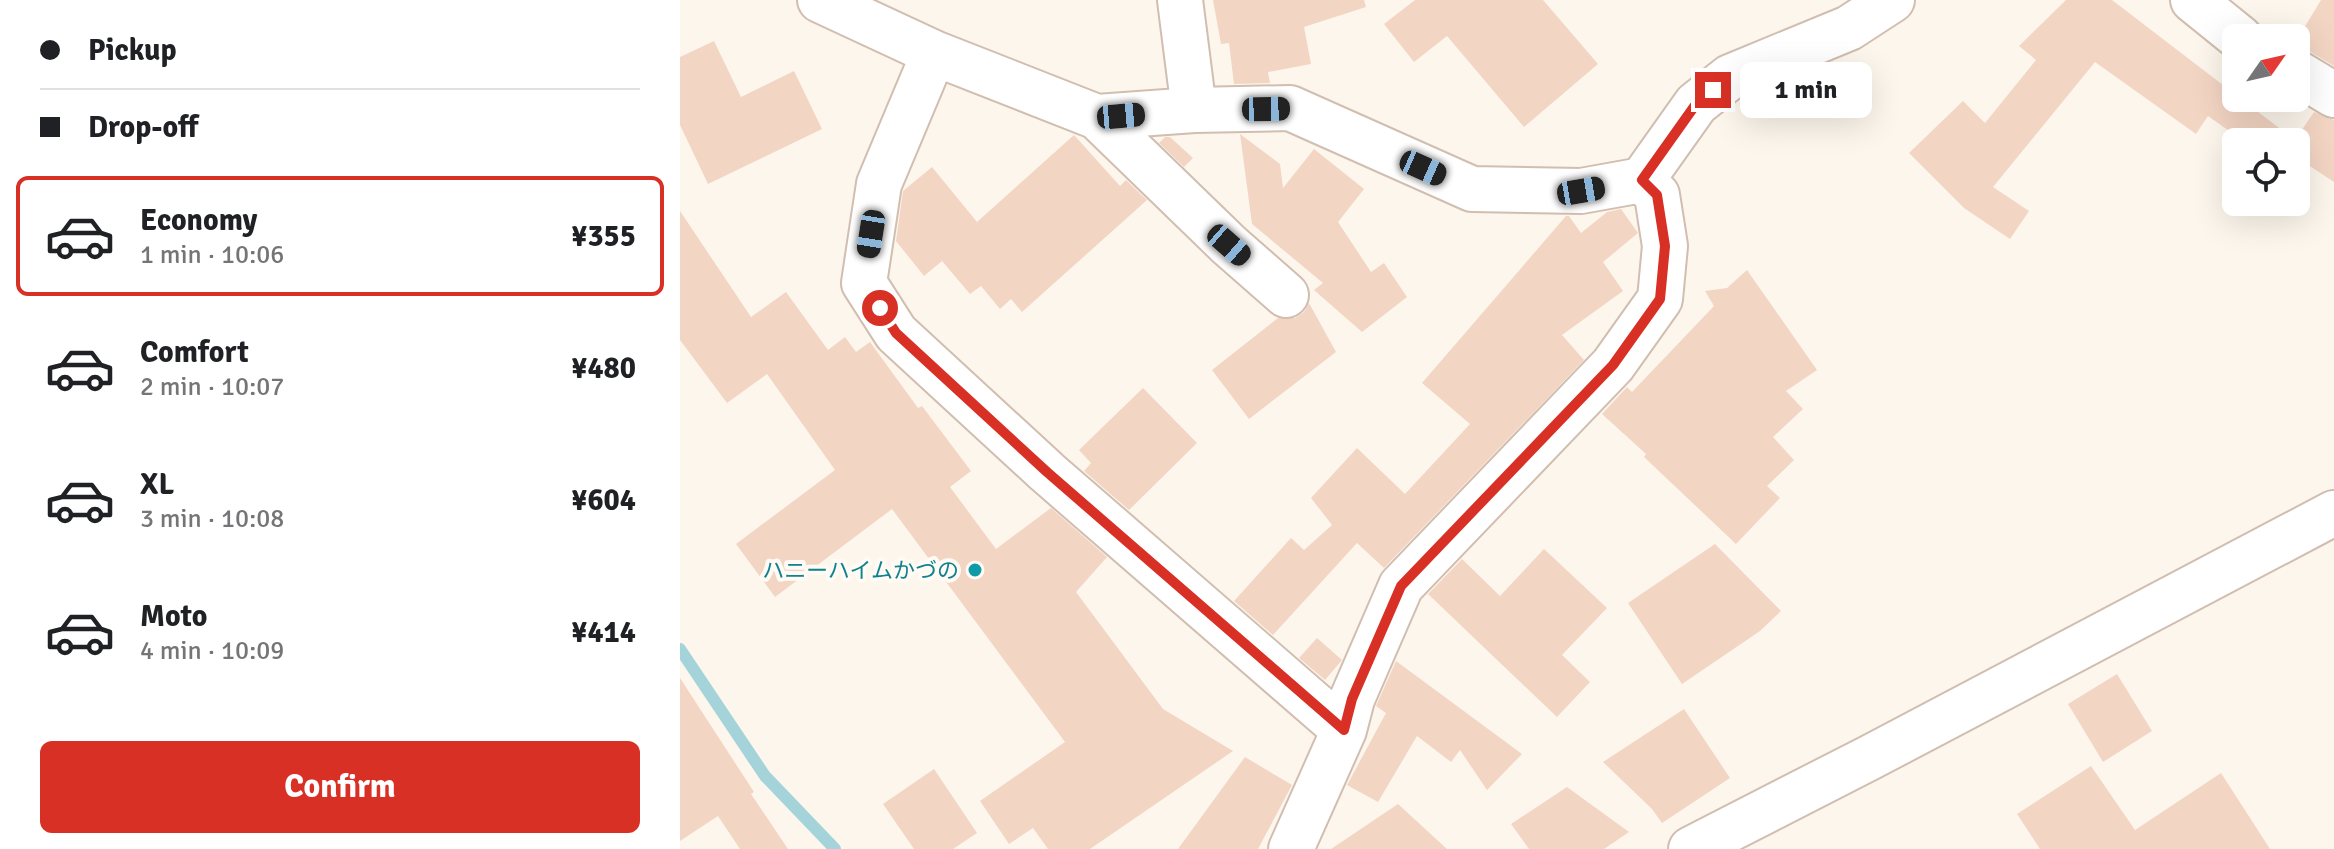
<!DOCTYPE html>
<html lang="en">
<head>
<meta charset="utf-8">
<style>
  :root { --surface:#fff; --page:#f6f6f6; --text:#202124; --muted:#757577; --line:#e0e0e0; --accent:#d93025 }
  body { margin:0; font-family:Signika,"Noto Sans JP",sans-serif; background:var(--page); color:var(--text); height:100vh; display:flex; flex-direction:column; font-size:30px; white-space:nowrap }
  * { box-sizing:border-box; margin:0 }
  p { font-size:26px; color:var(--muted) }
  .icon { flex:none; width:44px; height:44px; fill:none; stroke:currentColor; stroke-width:2; stroke-linecap:round; stroke-linejoin:round }
  .map { position:relative; flex:1; overflow:hidden }
  .drawer { display:flex; flex-direction:column; background:var(--surface); width:680px }
  .drawer>* { flex:none }
  .guide { display:grid; align-content:center; height:176px; padding:0 40px; background:var(--surface) }
  .needle { width:52px; rotate:56deg }
  .controls { position:absolute; left:1542px; top:24px; display:grid; gap:16px }
  .controls a { display:grid; place-items:center; width:88px; height:88px; border-radius:12px; background:var(--surface); box-shadow:0 8px 32px #0002; font-size:40px }
  .end { position:absolute; width:36px; height:36px; margin:-18px; border:10px solid #d93025; background:#fff; box-shadow:0 0 0 4px #fff }
  .from { border-radius:50% }
  .bubble { position:absolute; height:56px; border-radius:12px; background:var(--surface); box-shadow:0 8px 32px #0002; font-size:26px; font-weight:800; line-height:56px; text-align:center }
  .car { position:absolute; width:24px; height:48px; margin:-24px -12px; border-radius:10px; box-shadow:0 0 6px 2px #0007; background:linear-gradient(#222 24%,#8ab4d8 0 40%,#222 0 76%,#8ab4d8 0 86%,#222 0) }
  .guide b { display:flex; align-items:center; gap:28px; height:76px; font-size:30px }
  .guide b+b { border-top:2px solid var(--line) }
  .guide i { width:20px; height:20px; background:var(--text) }
  ul { padding:0; list-style:none }
  li { display:flex; align-items:center; gap:24px; height:120px; margin:0 16px 12px; padding:0 24px; border:4px solid transparent; border-radius:12px }
  li div { flex:1 }
  li b { display:block; font-size:30px }
  li em { font-style:normal; font-weight:800 }
  li.active { border-color:var(--accent) }
  li>.icon { width:72px; height:72px; stroke-width:1.5 }
  .cta { display:flex; gap:16px; margin-top:auto; padding:16px 40px }
  .cta a { flex:1; height:92px; border-radius:12px; background:var(--accent); color:#fff; font-size:32px; font-weight:800; line-height:92px; text-align:center }
  main { display:flex; flex:1; min-height:0 }
  .map>svg:first-child { display:block }
</style>
</head>
<body>
<main>
<section class="drawer">
<div class="guide">
<b><i class="from"></i>Pickup</b>
<b><i></i>Drop-off</b>
</div>
<ul>
<li class="active"><svg class="icon" aria-label="car" viewBox="0 0 24 24"><path d="M5 17H2v-5l4-1 3-4h7l3 4 3 1v5h-3M9 17h6M6 11h13"/><circle cx="7" cy="17" r="2"/><circle cx="17" cy="17" r="2"/></svg><div><b>Economy</b><p>1 min · 10:06</p></div><em>¥355</em></li>
<li><svg class="icon" aria-label="car" viewBox="0 0 24 24"><path d="M5 17H2v-5l4-1 3-4h7l3 4 3 1v5h-3M9 17h6M6 11h13"/><circle cx="7" cy="17" r="2"/><circle cx="17" cy="17" r="2"/></svg><div><b>Comfort</b><p>2 min · 10:07</p></div><em>¥480</em></li>
<li><svg class="icon" aria-label="car" viewBox="0 0 24 24"><path d="M5 17H2v-5l4-1 3-4h7l3 4 3 1v5h-3M9 17h6M6 11h13"/><circle cx="7" cy="17" r="2"/><circle cx="17" cy="17" r="2"/></svg><div><b>XL</b><p>3 min · 10:08</p></div><em>¥604</em></li>
<li><svg class="icon" aria-label="car" viewBox="0 0 24 24"><path d="M5 17H2v-5l4-1 3-4h7l3 4 3 1v5h-3M9 17h6M6 11h13"/><circle cx="7" cy="17" r="2"/><circle cx="17" cy="17" r="2"/></svg><div><b>Moto</b><p>4 min · 10:09</p></div><em>¥414</em></li>
</ul>
<div class="cta"><a>Confirm</a></div>
</section>
<div class="map">
<svg width="1654" height="849" viewBox="0 0 1654 849">
  <rect width="100%" height="100%" fill="#fdf6ec"/>
  <g fill="none" stroke-linecap="round" stroke-linejoin="round">
    <!-- stream -->
    <path stroke="#a5d3da" stroke-width="12" d="M 0,649 L 85,776 L 155,849"/>
  </g>
  <!-- building -->
  <path fill="#f3d5c3" d="M 533,0 L 684,0 L 686,7 L 624,27 L 631,64 L 588,72 L 590,83 L 554,84 L 549,43 L 541,44 Z
    M 735,0 L 863,0 L 918,64 L 844,127 L 767,36 L 734,62 L 704,24 Z
    M 1386,0 L 1432,0 L 1556,95 L 1556,98 L 1560,98 L 1615,140 L 1634,112 L 1654,120 L 1654,182 L 1616,157 L 1616,142 L 1565,142 L 1528,116 L 1516,134 L 1415,62 L 1313,187 L 1349,211 L 1330,239 L 1284,208 L 1229,153 L 1283,101 L 1305,123 L 1356,60 L 1339,46 Z
    M 1641,0 L 1654,0 L 1654,66 L 1629,51 L 1616,47 L 1616,41 Z
    M 34,41 L 61,97 L 114,71 L 142,129 L 28,184 L 0,125 L 0,57 Z
    M 560,134 L 600,164 L 603,188 L 634,149 L 684,189 L 658,222 L 691,272 L 704,263 L 727,297 L 682,332 L 634,290 L 643,283 L 572,224 Z
    M 394,135 L 440,186 L 446,180 L 467,200 L 342,312 L 331,299 L 320,309 L 301,286 L 290,294 L 262,261 L 244,276 L 216,241 L 223,191 L 252,167 L 297,222 Z
    M 485,137 L 490,137 L 513,158 L 504,167 L 479,143 Z
    M 941,209 L 958,233 L 923,262 L 943,291 L 882,335 L 904,360 L 704,568 L 677,543 L 593,635 L 554,601 L 611,538 L 624,550 L 652,525 L 631,498 L 677,448 L 725,494 L 790,424 L 742,383 L 886,216 L 889,216 L 901,233 L 927,212 Z
    M 0,211 L 71,317 L 106,292 L 148,350 L 165,337 L 176,352 L 190,342 L 238,408 L 242,406 L 291,471 L 270,487 L 316,549 L 371,508 L 427,557 L 396,592 L 483,709 L 553,751 L 410,849 L 368,849 L 353,828 L 329,844 L 300,801 L 385,742 L 212,509 L 95,597 L 56,544 L 155,470 L 87,374 L 47,403 L 0,340 Z
    M 1067,270 L 1137,370 L 1106,391 L 1123,409 L 1093,437 L 1114,460 L 1087,486 L 1100,498 L 1056,544 L 964,457 L 966,454 L 922,414 L 947,387 L 952,392 L 1034,306 L 1025,291 L 1047,288 Z
    M 629,303 L 656,352 L 569,419 L 532,370 L 598,318 L 615,318 L 624,312 Z
    M 463,388 L 517,443 L 449,510 L 404,471 L 411,463 L 399,450 Z
    M 1035,544 L 1101,611 L 1080,631 L 1002,684 L 948,603 Z
    M 864,549 L 927,608 L 882,655 L 910,682 L 877,717 L 748,594 L 782,559 L 820,596 Z
    M 637,638 L 662,660 L 645,680 L 619,658 Z
    M 716,661 L 842,754 L 807,790 L 780,750 L 771,762 L 737,736 L 698,802 L 667,785 L 706,713 L 696,706 Z
    M 1437,674 L 1472,731 L 1423,762 L 1388,704 Z
    M 0,678 L 74,792 L 71,794 L 108,849 L 60,849 L 38,816 L 0,841 Z
    M 1004,709 L 1050,778 L 982,823 L 972,809 L 923,762 Z
    M 565,757 L 612,785 L 578,849 L 498,849 Z
    M 1411,766 L 1455,830 L 1541,773 L 1590,849 L 1360,849 L 1337,814 Z
    M 254,769 L 297,833 L 273,849 L 234,849 L 203,804 Z
    M 887,787 L 949,832 L 924,849 L 849,849 L 831,824 Z
    M 718,804 L 767,849 L 651,849 Z"/>
  <g fill="none" stroke-linecap="round" stroke-linejoin="round">
    <!-- street casing -->
    <g stroke="#d1beb0" stroke-width="48">
      <path id="street" d="M 140,0 L 254,53 L 417,117 L 514,110 L 610,108 L 792,189 L 901,191 L 962,180 L 1016,104 L 1050,77 L 1169,28 L 1212,0
        M 500,0 L 514,110
        M 1513,0 L 1560,38
        M 254,53 L 199,184 L 184,283 L 216,333 L 367,472 L 664,730
        M 1616,72 L 1654,95
        M 417,117 L 549,245 L 606,295
        M 611,849 L 664,730 L 672,699 L 721,586 L 933,365 L 980,299 L 985,246 L 977,195 L 962,180
        M 1011,849 L 1189,758 L 1654,513"/>
    </g>
    <!-- street -->
    <use href="#street" stroke="#fff" stroke-width="44"/>
  </g>
  <g fill="none" stroke-linecap="round" stroke-linejoin="round">
    <!-- route -->
    <path stroke="#d93025" stroke-width="10" d="M 200,308 L 216,333 L 367,472 L 664,730 L 672,699 L 721,586 L 933,365 L 980,299 L 985,246 L 977,195 L 962,180 L 1016,104 L 1033,90"/>
  </g>
  <!-- markers -->
  <circle fill="#0f9aa8" stroke="#fffaf3" stroke-width="3" cx="295" cy="570" r="8"/>
  <g text-anchor="middle" dominant-baseline="central" stroke-width="8" stroke-linejoin="round" paint-order="stroke">
    <!-- culture labels -->
    <g font-size="22" fill="#0d838f" stroke="#fffaf3" text-anchor="end">
      <text x="279" y="570">ハニーハイムかづの</text>
    </g>
  </g>
</svg>
<div class="controls">
<a><svg class="needle" viewBox="-14 -14 28 28"><path d="M0-13l5 13h-10z" fill="#e53935"/><path d="M0 13l5-13h-10z" fill="#757577"/></svg></a>
<a><svg class="icon" aria-label="locate" viewBox="0 0 24 24"><circle cx="12" cy="12" r="6"/><path d="M12 2v4M12 18v4M2 12h4M18 12h4"/></svg></a>
</div>
<i class="end from" style="left:200px;top:308px"></i>
<i class="end" style="left:1033px;top:90px"></i>
<div class="bubble" style="left:1060px;top:62px;width:132px">1 min</div>
<i class="car" style="left:586px;top:109px;rotate:89deg"></i>
<i class="car" style="left:441px;top:116px;rotate:85deg"></i>
<i class="car" style="left:743px;top:168px;rotate:114deg"></i>
<i class="car" style="left:901px;top:191px;rotate:80deg"></i>
<i class="car" style="left:191px;top:234px;rotate:189deg"></i>
<i class="car" style="left:549px;top:245px;rotate:131deg"></i>
</div>
</main>
</body>
</html>
